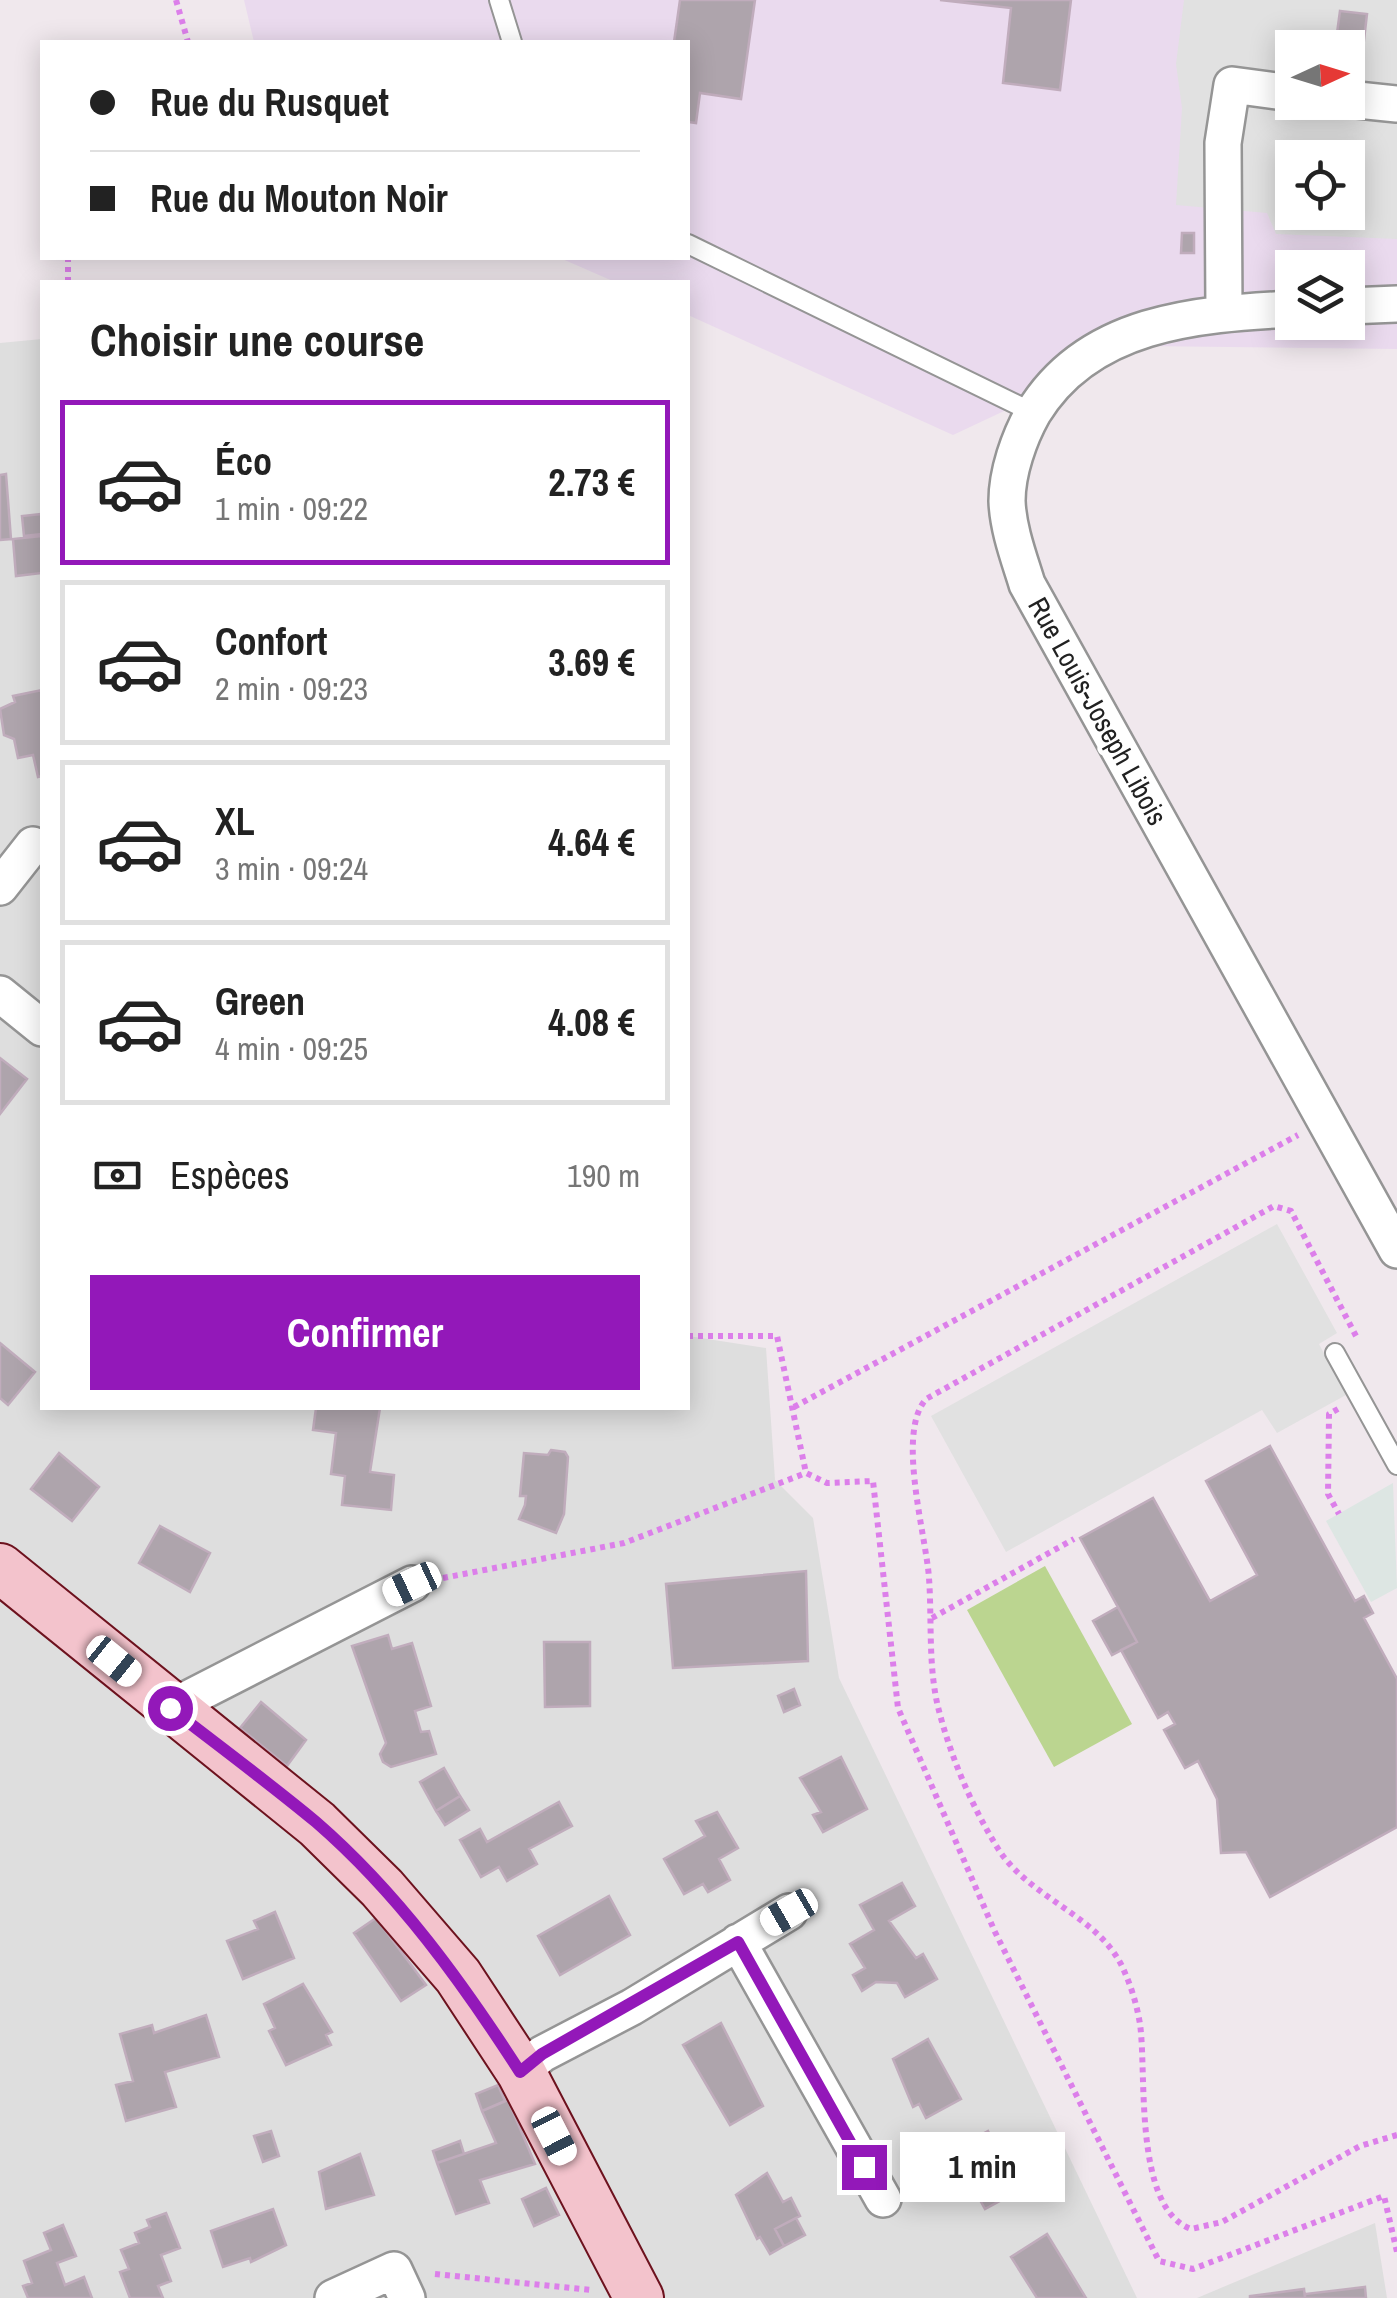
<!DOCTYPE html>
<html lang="fr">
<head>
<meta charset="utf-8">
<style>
  :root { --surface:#fff; --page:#f6f6f6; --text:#222; --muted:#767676; --line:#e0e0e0; --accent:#9318b9 }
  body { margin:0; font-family:"Archivo Narrow",sans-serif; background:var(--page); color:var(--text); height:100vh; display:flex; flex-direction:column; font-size:38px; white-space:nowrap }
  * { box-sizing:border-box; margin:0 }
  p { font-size:32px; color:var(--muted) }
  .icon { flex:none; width:55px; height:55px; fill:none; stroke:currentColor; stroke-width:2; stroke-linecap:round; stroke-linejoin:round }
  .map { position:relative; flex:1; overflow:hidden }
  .panel { position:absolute; left:40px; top:280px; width:650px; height:1130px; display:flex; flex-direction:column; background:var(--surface); border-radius:0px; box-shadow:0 5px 25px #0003 }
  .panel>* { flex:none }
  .guide { position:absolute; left:40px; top:40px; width:650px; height:220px; border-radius:0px; box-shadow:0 5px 25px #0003; display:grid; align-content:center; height:220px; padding:0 50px; background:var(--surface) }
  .needle { width:65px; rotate:86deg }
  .controls { position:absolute; left:1275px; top:30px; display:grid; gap:20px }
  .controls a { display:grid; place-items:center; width:90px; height:90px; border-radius:0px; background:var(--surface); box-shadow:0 5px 25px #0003; font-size:50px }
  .end { position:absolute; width:45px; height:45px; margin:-22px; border:12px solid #9318b9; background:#fff; box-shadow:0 0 0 5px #fff }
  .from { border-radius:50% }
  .bubble { position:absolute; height:70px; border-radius:0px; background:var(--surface); box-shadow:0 5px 25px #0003; font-size:32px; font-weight:800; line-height:70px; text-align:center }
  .car { position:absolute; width:30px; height:60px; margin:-30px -15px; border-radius:12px; box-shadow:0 0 8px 2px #0007; background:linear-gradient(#fff 24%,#345 0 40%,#fff 0 76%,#345 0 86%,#fff 0) }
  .guide b { display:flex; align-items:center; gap:35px; height:95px; font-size:38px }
  .guide b+b { border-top:2px solid var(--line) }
  .guide i { width:25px; height:25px; background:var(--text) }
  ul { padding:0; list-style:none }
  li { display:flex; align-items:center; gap:30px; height:165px; margin:0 20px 15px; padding:0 30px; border:5px solid var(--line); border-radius:0px }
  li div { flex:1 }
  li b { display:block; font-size:38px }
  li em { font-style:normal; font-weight:800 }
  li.current { border-color:var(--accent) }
  li>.icon { width:90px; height:90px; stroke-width:1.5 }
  h2 { padding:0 50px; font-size:45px; line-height:120px }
  .pay { display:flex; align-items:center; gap:25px; height:110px; padding:0 50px; font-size:38px }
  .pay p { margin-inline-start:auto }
  .primary-button { display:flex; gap:20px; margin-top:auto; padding:20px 50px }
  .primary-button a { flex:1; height:115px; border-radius:0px; background:var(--accent); color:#fff; font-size:40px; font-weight:800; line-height:115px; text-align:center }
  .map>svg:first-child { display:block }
</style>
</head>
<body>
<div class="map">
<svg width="1397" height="2298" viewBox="0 0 1397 2298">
  <rect width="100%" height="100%" fill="#f0e8ed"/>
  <!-- residential -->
  <path fill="#dedede" d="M 42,339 L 42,1408 L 688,1408 L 688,1336 L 766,1348 L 775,1480 L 813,1518 L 839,1678 L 1137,2298 L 0,2298 L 0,343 Z
    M 1375,2223 L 1387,2298 L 1197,2298 Z"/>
  <!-- commercial -->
  <path fill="#eadaee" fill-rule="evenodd" d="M 244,0 L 1397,0 L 1397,349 L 1142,346 L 953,435 L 688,315 L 688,282 L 615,282 L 560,258 L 688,258 L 688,42 L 254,42 ZM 1292,48 L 1348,48 L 1348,102 L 1292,102 ZM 1292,158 L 1348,158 L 1348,212 L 1292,212 ZM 1292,268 L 1348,268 L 1348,322 L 1292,322 Z"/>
  <!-- pitch -->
  <path fill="#bbd590" d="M 1045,1566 L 1132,1724 L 1054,1767 L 967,1610 Z"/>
  <!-- parking -->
  <path fill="#e1e1e1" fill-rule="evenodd" d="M 1184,0 L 1397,0 L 1397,239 L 1276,234 L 1267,213 L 1176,205 L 1182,108 L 1176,64 ZM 1292,48 L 1348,48 L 1348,102 L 1292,102 ZM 1292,158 L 1348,158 L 1348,212 L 1292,212 Z
    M 1277,1224 L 1337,1333 L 1319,1344 L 1346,1395 L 1277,1433 L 1262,1410 L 1006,1552 L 931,1416 Z"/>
  <!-- plaza -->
  <path fill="#dde6e3" d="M 1393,1483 L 1397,1588 L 1371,1602 L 1326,1521 Z"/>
  <!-- building -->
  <path fill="#aea4ac" stroke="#c0acbc" stroke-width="2.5" d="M 680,0 L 755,0 L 741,99 L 700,93 L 696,123 L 688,122 L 688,42 L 674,42 Z
    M 940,0 L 1071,0 L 1060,90 L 1003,83 L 1011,8 Z
    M 1340,11 L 1367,14 L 1359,83 L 1348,82 L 1348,48 L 1335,48 Z
    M 1182,233 L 1194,233 L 1194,253 L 1181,253 Z
    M 6,474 L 11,539 L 0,540 L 0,475 Z
    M 42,514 L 42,534 L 24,536 L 22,516 Z
    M 42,536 L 42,573 L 16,576 L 13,539 Z
    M 42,690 L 42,776 L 38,777 L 33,755 L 18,758 L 14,739 L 4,735 L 0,709 L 15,702 L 13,696 Z
    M 0,1058 L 27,1079 L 0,1114 Z
    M 0,1343 L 35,1372 L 8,1405 L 0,1398 Z
    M 316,1408 L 380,1408 L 370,1472 L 394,1475 L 391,1510 L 342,1505 L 345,1476 L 331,1474 L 336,1433 L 313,1430 Z
    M 1270,1446 L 1355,1601 L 1364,1596 L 1373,1613 L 1364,1618 L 1397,1679 L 1397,1827 L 1270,1897 L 1246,1852 L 1221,1853 L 1217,1799 L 1198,1761 L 1185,1768 L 1164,1730 L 1175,1724 L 1168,1712 L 1158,1718 L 1121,1650 L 1137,1642 L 1080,1538 L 1153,1498 L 1210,1601 L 1257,1575 L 1206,1481 Z
    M 551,1450 L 565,1452 L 568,1457 L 564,1514 L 556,1533 L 519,1519 L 525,1505 L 526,1496 L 520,1496 L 524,1453 L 548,1455 Z
    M 59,1453 L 99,1487 L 72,1521 L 31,1489 Z
    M 160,1526 L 210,1553 L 190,1592 L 139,1563 Z
    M 806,1571 L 808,1661 L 673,1668 L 666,1584 Z
    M 1118,1607 L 1137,1642 L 1112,1655 L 1093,1621 Z
    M 388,1635 L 392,1649 L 412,1643 L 431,1706 L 415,1711 L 421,1732 L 429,1731 L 436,1754 L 391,1767 L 383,1762 L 380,1754 L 386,1743 L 352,1646 Z
    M 544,1642 L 590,1642 L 590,1706 L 545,1707 Z
    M 794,1689 L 800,1705 L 784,1712 L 778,1696 Z
    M 261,1702 L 306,1740 L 287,1766 L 240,1728 Z
    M 841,1757 L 867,1809 L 823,1832 L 813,1815 L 821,1812 L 800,1778 Z
    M 444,1768 L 460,1796 L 436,1811 L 420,1782 Z
    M 460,1796 L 469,1810 L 445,1825 L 436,1811 Z
    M 559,1802 L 572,1826 L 529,1849 L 537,1864 L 507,1881 L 499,1867 L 481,1877 L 460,1840 L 480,1829 L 487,1842 Z
    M 717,1812 L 738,1848 L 719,1859 L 730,1880 L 708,1892 L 703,1884 L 684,1894 L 664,1859 L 705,1836 L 696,1821 Z
    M 902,1883 L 915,1906 L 889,1921 L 916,1958 L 923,1954 L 937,1979 L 905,1997 L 897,1983 L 876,1982 L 862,1991 L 853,1975 L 865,1968 L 850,1944 L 874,1930 L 860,1905 Z
    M 609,1896 L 630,1935 L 560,1975 L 538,1936 Z
    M 275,1912 L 294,1958 L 243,1979 L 227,1941 L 258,1929 L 254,1921 Z
    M 376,1918 L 426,1985 L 401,2001 L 354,1933 Z
    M 303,1984 L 332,2032 L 326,2035 L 331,2045 L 286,2065 L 269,2031 L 275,2028 L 264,2004 Z
    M 206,2015 L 219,2057 L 165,2072 L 176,2107 L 126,2121 L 116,2085 L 133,2081 L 120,2034 L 152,2025 L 154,2033 Z
    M 721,2023 L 763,2106 L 730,2125 L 683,2045 Z
    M 928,2039 L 961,2099 L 926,2118 L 919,2104 L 913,2107 L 893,2059 Z
    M 498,2085 L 505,2101 L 482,2111 L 476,2094 Z
    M 508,2100 L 535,2164 L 480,2180 L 489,2203 L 456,2214 L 437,2163 L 496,2143 L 482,2111 Z
    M 271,2131 L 279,2156 L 263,2162 L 254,2136 Z
    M 988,2131 L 994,2143 L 958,2162 L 952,2151 Z
    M 460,2141 L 464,2154 L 437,2163 L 433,2151 Z
    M 994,2143 L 1018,2191 L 985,2209 L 975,2191 L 964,2197 L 954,2179 L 965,2174 L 958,2162 Z
    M 360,2154 L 374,2195 L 326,2209 L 319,2172 Z
    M 767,2173 L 783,2202 L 791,2198 L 800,2216 L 775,2229 L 784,2246 L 770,2254 L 760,2237 L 757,2239 L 736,2195 Z
    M 546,2188 L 559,2215 L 534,2226 L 522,2199 Z
    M 273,2209 L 286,2245 L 251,2262 L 250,2258 L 223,2267 L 211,2231 Z
    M 166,2213 L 180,2248 L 161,2255 L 171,2281 L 158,2286 L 163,2298 L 130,2298 L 120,2272 L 129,2269 L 121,2250 L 139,2243 L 135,2233 L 150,2227 L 147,2220 Z
    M 796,2218 L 805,2235 L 784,2246 L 775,2229 Z
    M 63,2225 L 76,2256 L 57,2263 L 65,2285 L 84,2277 L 92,2298 L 28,2298 L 23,2286 L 32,2283 L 24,2261 L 51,2250 L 44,2233 Z
    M 1047,2234 L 1086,2298 L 1037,2298 L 1011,2257 Z
    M 1365,2287 L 1366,2298 L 1305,2298 L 1305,2294 Z
    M 1304,2289 L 1305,2298 L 1250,2298 L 1250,2296 Z"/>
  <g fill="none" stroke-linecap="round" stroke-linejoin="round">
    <!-- lane casing -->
    <g stroke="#959595" stroke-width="22">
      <path id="lane" d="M 499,0 L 512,42
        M 688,244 L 1034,413
        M 1335,1353 L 1397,1465"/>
    </g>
    <!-- street casing -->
    <g stroke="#959595" stroke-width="40">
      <path id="street" d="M 1348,99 L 1397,104
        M 1348,306 L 1397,304
        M 1292,309 C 1196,314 1088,322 1033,413 C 1019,438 1007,472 1007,501 C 1008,529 1019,558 1027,584 L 1397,1250
        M 1224,313 L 1223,143 L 1232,85 L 1292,93
        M 0,887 L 33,845
        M 0,994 L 42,1028
        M 170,1708 L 412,1584
        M 738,1942 L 883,2199
        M 521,2072 L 542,2054 L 632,2007 L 789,1912
        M 333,2298 L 394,2270 L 407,2298"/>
    </g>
    <!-- secondary casing -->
    <g stroke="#6d121e" stroke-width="52">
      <path id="secondary" d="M 0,1568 L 317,1824 L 382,1888 L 458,1976 L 521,2072 L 639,2298"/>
    </g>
    <!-- path -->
    <path stroke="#dc7fea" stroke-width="6" stroke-dasharray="5 5" stroke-linecap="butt" d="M 176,0 L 188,42
      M 68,282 L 68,258
      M 688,1336 L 777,1336 L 806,1473 L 827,1483 L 873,1481 L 898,1708 L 995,1932 L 1159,2261 L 1193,2269 L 1384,2196 L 1397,2252
      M 1356,1336 L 1291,1211 L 1274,1206 L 926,1399 C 896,1433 926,1535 929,1578 C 932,1620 928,1665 938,1707 C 950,1755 971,1805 997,1847 C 1029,1900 1102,1915 1125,1973 C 1132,1989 1137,2006 1140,2024 C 1147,2073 1133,2208 1191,2229 L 1222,2222 L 1360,2146 L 1397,2135
      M 794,1407 L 1298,1135
      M 1338,1409 L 1329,1414 L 1328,1494 L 1339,1514
      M 443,1578 L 624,1543 L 806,1473
      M 932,1618 L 1074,1539
      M 435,2274 L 591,2290"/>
    <!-- lane -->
    <use href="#lane" stroke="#fff" stroke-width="18"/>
    <!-- street -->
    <use href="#street" stroke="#fff" stroke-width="35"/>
    <!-- secondary -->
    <use href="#secondary" stroke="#f3c3cc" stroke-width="48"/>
  </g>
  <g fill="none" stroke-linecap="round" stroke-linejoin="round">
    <!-- route -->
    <path stroke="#9318b9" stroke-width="12" d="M 170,1708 C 219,1746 269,1783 316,1822 C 398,1893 462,1982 520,2072 L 542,2054 L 738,1942 L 864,2167"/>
  </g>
  <g text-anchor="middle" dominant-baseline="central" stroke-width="9" stroke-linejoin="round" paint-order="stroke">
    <!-- street labels -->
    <g font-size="28" fill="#212121" stroke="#fff">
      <text transform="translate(1098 711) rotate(61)">Rue Louis-Joseph Libois</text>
    </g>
  </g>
</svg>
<div class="controls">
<a><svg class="needle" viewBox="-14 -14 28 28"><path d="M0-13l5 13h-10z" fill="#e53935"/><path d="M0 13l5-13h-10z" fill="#767676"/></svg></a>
<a><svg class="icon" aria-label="locate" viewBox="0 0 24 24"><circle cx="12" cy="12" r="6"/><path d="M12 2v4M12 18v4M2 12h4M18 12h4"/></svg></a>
<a><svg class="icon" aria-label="layers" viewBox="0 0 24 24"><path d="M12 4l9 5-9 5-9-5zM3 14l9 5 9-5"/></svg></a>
</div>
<i class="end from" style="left:170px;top:1708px"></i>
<i class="end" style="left:864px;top:2167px"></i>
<div class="bubble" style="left:900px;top:2132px;width:165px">1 min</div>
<i class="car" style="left:412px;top:1584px;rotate:245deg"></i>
<i class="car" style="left:114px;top:1661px;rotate:129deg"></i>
<i class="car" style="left:789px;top:1912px;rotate:240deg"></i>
<i class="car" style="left:554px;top:2136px;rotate:153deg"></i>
<div class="guide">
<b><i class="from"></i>Rue du Rusquet</b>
<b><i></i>Rue du Mouton Noir</b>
</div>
<section class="panel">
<h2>Choisir une course</h2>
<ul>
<li class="current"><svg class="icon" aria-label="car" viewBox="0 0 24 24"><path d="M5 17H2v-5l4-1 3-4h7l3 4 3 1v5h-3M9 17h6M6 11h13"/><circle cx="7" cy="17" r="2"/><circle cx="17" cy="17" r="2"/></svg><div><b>Éco</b><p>1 min · 09:22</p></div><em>2.73 €</em></li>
<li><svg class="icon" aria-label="car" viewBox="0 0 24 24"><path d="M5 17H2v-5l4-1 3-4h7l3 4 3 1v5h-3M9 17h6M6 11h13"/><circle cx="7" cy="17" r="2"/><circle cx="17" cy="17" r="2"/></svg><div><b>Confort</b><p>2 min · 09:23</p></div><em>3.69 €</em></li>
<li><svg class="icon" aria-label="car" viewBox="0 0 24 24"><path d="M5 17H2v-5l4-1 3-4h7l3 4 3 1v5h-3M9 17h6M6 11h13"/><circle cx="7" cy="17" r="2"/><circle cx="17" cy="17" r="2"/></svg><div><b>XL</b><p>3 min · 09:24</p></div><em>4.64 €</em></li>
<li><svg class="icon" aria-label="car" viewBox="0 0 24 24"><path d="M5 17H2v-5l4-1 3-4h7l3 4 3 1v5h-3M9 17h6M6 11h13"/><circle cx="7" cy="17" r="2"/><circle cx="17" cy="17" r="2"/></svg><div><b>Green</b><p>4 min · 09:25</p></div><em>4.08 €</em></li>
</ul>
<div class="pay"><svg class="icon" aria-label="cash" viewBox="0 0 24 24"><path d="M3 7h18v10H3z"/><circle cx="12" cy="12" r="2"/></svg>Espèces<p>190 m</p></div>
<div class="primary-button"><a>Confirmer</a></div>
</section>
</div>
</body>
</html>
